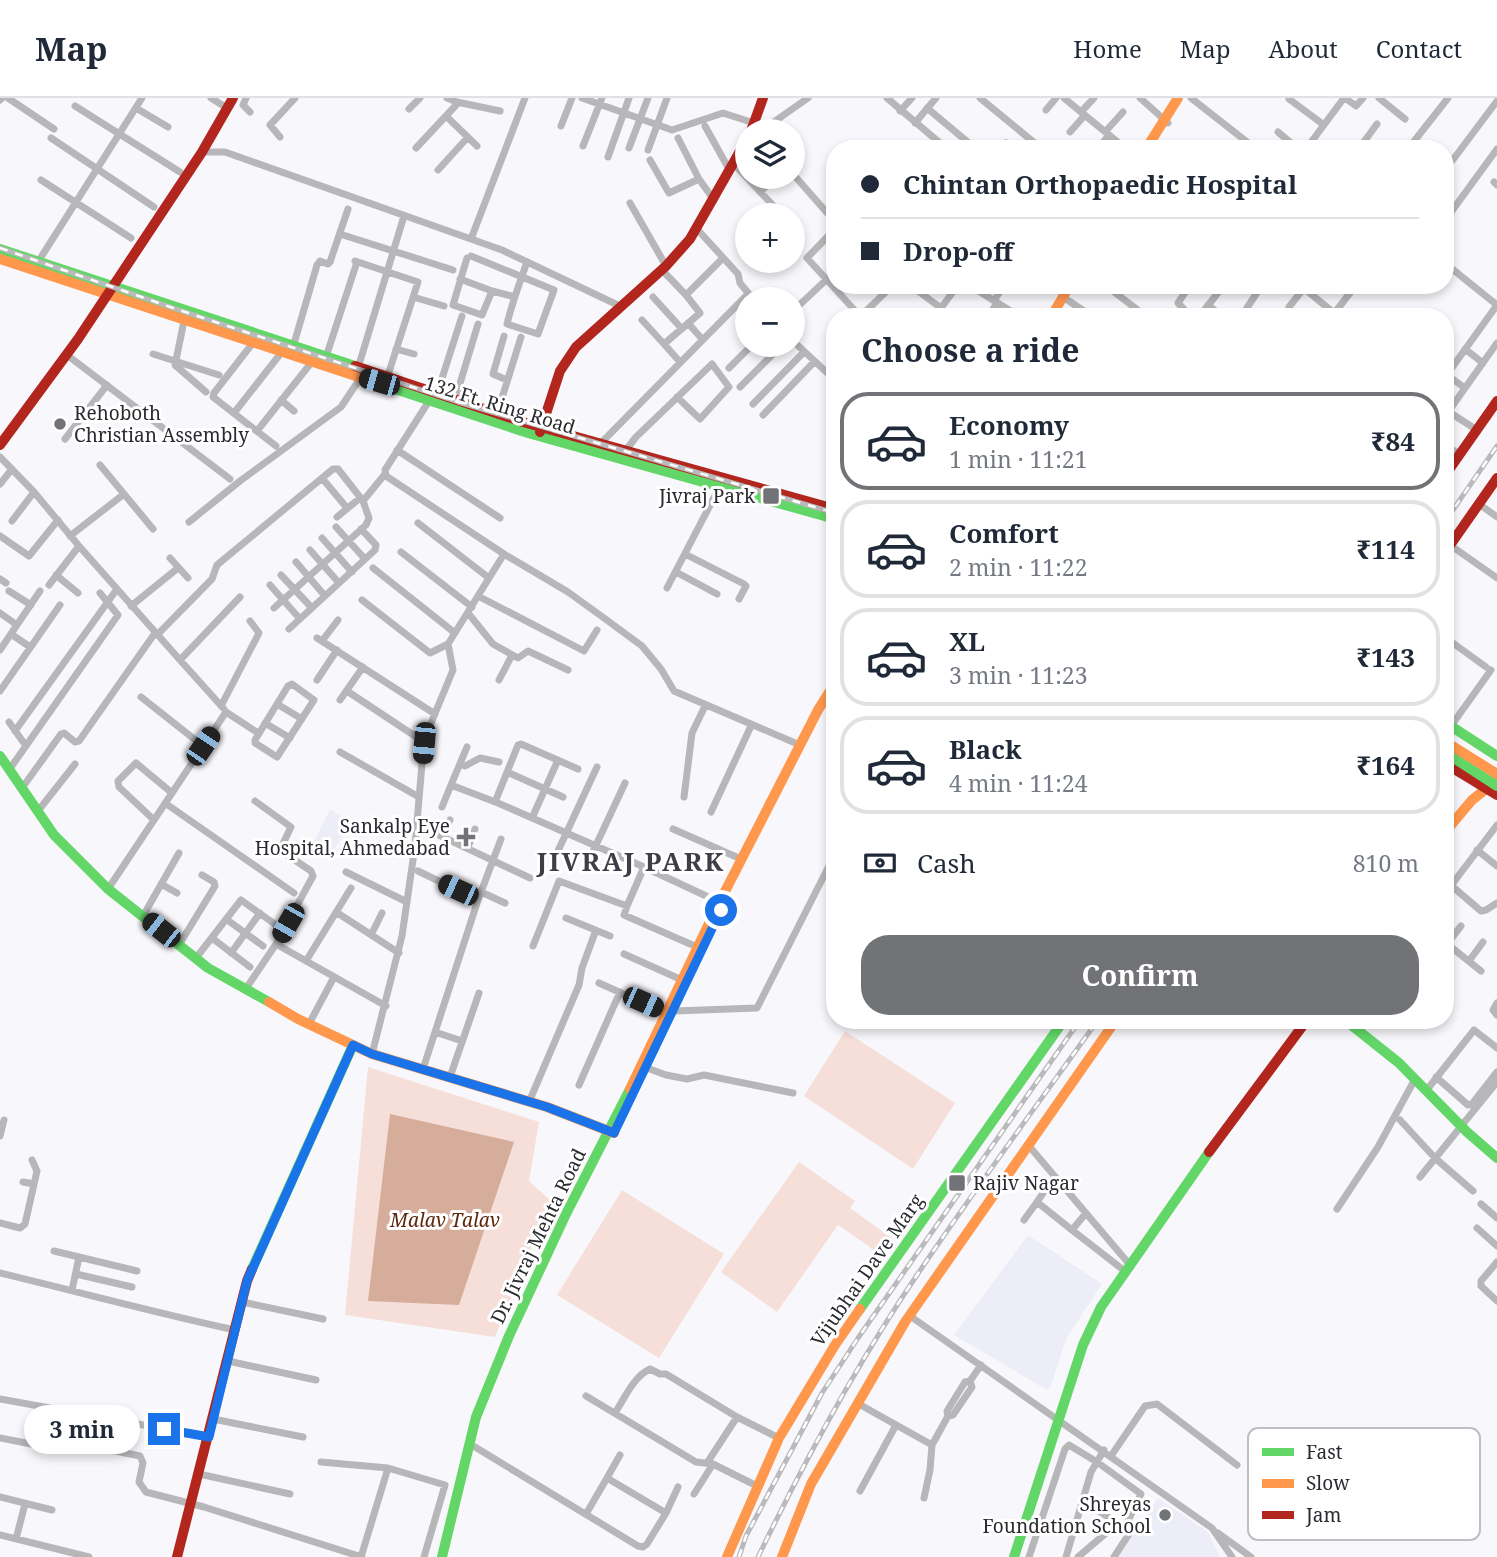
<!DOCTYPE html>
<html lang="en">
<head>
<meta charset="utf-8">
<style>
  :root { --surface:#fff; --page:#f6f6f7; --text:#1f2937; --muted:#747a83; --line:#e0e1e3; --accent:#727377 }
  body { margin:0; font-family:"Noto Serif",serif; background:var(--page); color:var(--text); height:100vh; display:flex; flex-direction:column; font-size:26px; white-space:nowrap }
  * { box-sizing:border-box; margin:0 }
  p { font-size:23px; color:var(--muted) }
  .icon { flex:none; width:38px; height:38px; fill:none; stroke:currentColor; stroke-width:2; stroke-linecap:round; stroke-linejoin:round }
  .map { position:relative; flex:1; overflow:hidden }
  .details { position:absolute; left:826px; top:210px; width:628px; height:721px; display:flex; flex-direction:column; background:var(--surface); border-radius:28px; box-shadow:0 4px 10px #0003 }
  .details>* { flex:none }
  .hud { position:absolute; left:826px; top:42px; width:628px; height:154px; border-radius:28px; box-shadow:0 4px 10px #0003; display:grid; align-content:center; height:154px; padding:0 35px; background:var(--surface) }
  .buttons { position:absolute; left:735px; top:21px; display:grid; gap:14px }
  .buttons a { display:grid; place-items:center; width:70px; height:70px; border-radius:50%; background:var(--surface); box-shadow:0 4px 10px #0003; font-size:35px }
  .end { position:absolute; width:32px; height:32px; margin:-16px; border:9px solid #1a73e8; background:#fff; box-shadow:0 0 0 4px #fff }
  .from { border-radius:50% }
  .bubble { position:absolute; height:49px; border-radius:24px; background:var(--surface); box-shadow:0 4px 10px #0003; font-size:23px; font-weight:700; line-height:49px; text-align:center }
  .car { position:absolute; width:21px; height:42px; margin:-21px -10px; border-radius:9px; box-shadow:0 0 5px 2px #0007; background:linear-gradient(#222 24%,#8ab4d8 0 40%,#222 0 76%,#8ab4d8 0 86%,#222 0) }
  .hud b { display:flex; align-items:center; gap:24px; height:66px; font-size:26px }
  .hud b+b { border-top:2px solid var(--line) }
  .hud i { width:18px; height:18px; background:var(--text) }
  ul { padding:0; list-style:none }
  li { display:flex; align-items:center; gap:21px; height:98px; margin:0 14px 10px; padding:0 21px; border:4px solid var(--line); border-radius:28px }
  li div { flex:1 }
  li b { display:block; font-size:26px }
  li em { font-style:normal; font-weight:700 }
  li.on { border-color:var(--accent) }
  li>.icon { width:63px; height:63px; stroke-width:1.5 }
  h2 { padding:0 35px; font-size:32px; line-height:84px }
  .pay { display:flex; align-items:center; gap:18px; height:77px; padding:0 35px; font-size:26px }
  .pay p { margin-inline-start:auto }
  .action { display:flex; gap:14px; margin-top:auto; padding:14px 35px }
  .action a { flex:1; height:80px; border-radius:28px; background:var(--accent); color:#fff; font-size:28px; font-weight:700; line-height:80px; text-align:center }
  header { display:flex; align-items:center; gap:42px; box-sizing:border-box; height:98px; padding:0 35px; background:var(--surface); border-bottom:2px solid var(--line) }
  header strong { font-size:33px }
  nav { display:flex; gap:38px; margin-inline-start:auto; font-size:24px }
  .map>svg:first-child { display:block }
</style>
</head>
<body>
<header>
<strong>Map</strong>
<nav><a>Home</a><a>Map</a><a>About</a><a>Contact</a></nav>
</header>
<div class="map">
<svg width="1497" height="1459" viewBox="0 0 1497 1459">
  <rect width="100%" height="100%" fill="#f8f8fc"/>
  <!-- built -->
  <path fill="#ededf8" d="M 330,711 L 351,725 L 332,755 L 314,743 Z
    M 1028,1137 L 1102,1186 L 1066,1241 L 1051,1288 L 1047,1292 L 954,1237 Z
    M 1158,1400 L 1208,1434 L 1220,1459 L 1118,1459 Z"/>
  <!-- green -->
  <path fill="#f5dfd8" d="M 845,933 L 955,1005 L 913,1071 L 804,998 Z
    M 368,969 L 539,1024 L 529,1083 L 551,1103 L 495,1239 L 345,1217 Z
    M 799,1064 L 855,1103 L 850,1110 L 893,1141 L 881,1157 L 838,1127 L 777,1214 L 721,1174 Z
    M 622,1092 L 724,1156 L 659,1260 L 557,1197 Z"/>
  <!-- water -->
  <path fill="#d6ac9b" d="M 390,1016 L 514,1044 L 459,1207 L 368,1203 Z"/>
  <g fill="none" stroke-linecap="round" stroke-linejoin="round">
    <!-- street -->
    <path stroke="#b7b7ba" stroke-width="7" d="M 8,0 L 54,31
      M 211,0 L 227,10
      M 246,0 L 243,7 L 250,14
      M 447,0 L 457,4 L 500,13
      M 582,0 L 672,32 L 723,15 L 754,25
      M 887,0 L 947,51
      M 980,0 L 1042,51
      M 1064,0 L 1126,51
      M 1140,0 L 1168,25
      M 1191,0 L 1256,51
      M 1345,0 L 1356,8 L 1363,0
      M 1379,0 L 1405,21
      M 1289,1 L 1324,27
      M 0,2 L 2,0
      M 75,8 L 180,74
      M 136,10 L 168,29
      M 927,10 L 976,51
      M 409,11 L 420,0
      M 1046,12 L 1056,0
      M 900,13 L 912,0
      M 1081,14 L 1094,0
      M 446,18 L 477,48
      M 915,25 L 936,0
      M 561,28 L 572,0
      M 705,28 L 730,73
      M 761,33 L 808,0
      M 1070,34 L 1085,17
      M 1105,34 L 1123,14
      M 1278,34 L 1298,51
      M 280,39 L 270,27 L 295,0
      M 51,40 L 154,109
      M 678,40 L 699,81 L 714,102
      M 1006,45 L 1013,51
      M 1155,46 L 1161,51
      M 1384,46 L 1389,51
      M 583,48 L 602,0
      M 416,50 L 458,5
      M 629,50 L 648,0
      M 1098,51 L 1109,37
      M 1306,51 L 1344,0
      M 1367,51 L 1363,45 L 1377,26
      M 1408,51 L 1448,0
      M 648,52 L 667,0
      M 202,54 L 225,54 L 502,152 L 622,209
      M 608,59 L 629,0
      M 650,62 L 669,95 L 699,81
      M 734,66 L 782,117
      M 1446,71 L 1497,3
      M 438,72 L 468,39
      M 793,76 L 829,117
      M 835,76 L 831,82 L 835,87
      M 41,82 L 131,140
      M 1494,84 L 1497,87
      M 760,94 L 777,79
      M 630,105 L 666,168
      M 1446,121 L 1497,51
      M 793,128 L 801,137
      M 697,131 L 738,176 L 740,185 L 753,201
      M 835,131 L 807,160 L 858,216 L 862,217 L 893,187
      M 340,136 L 453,172
      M 471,141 L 525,0
      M 471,158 L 554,192 L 538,236 L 507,226 C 512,205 520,184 527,164
      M 467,160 L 453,207 L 482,217 L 492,193 L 515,199
      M 355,163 L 418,184 L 387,280
      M 38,164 L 142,0
      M 1446,166 L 1497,207
      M 662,172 L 686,197 L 723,160
      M 460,181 L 492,193
      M 915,187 L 914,190 L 941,210 L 958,187
      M 969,187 L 1020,219
      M 1105,187 L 1147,219
      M 1190,187 L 1178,205 L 1191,219
      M 1300,187 L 1334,215
      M 413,199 L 444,208
      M 653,199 L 682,231
      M 1063,199 L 1093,219
      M 994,203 L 1004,187
      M 1208,207 L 1223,219
      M 1289,209 L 1304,190
      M 793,213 L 826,182
      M 1333,217 L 1356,187
      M 988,219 L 997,205
      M 1199,219 L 1224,187
      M 1241,219 L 1262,187
      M 642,222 L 664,246 L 700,215 L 686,197
      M 184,223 L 175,267 L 206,294
      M 688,225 L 702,241
      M 504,238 L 493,276 L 507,282
      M 793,243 L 835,282
      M 252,246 L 214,295 L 213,299 L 276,348
      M 664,246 L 680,264
      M 293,249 L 317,167 L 320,163 L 328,166 L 330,164 L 348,111
      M 396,251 L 414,256
      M 1465,251 L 1483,265
      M 153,256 L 219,277
      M 67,257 L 230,381
      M 326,259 L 357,164
      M 358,270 L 404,118
      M 729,270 L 752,247
      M 1447,277 L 1465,290
      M 1446,278 L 1497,207
      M 740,289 L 782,247
      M 437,296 L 462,218
      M 281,302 L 294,313
      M 455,302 L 478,226
      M 429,303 L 385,372 L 386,378 L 504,456 L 568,494 L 604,520 L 642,548 L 661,571 L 674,593 L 800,647
      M 753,306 L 804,254
      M 1446,312 L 1477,332
      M 1448,314 L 1497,245
      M 234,315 L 281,255
      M 497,316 L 521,239
      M 763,317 L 814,264
      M 257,333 L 311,265
      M 65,341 L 107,287
      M 601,345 L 748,196
      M 1446,348 L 1460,356
      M 397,352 L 500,420
      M 626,352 L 636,339 L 712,266 L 729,289 L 700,321 L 677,299
      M 0,359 L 34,394 L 79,448 L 180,562 L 240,499
      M 100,367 L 153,431
      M 322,380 L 347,410
      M 0,386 L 12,371
      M 1479,406 L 1497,419
      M 337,419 L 360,400
      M 12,423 L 34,394
      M 189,424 L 240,383 L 341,309 L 361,279
      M 418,425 L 489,480
      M 336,429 L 365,461
      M 0,438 L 29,458 L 58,422
      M 70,438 L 124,396
      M 322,440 L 352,474
      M 1450,447 L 1497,480
      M 310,452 L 339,485
      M 401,454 L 472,509
      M 685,456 L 744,486 L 746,488 L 739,501
      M 170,460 L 188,480
      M 296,464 L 325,498
      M 373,470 L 455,535
      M 676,474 L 717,496
      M 56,477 L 78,495
      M 281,477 L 312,510
      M 0,481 L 6,485
      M 49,487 L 79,448
      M 270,487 L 300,521
      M 667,490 L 719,390
      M 9,493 L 31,507
      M 478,498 L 584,553 L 597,532
      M 362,502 L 430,555 L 448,546
      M 131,508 L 178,470
      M 274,510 L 366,427 L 369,420 L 363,403 L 385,376
      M 0,515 L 17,527
      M 468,515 L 493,546 L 518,560 L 528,553 L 568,572
      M 289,531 L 375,452 L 376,447 L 361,431
      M 11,536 L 30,549
      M 157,537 L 212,481 L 217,467 L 333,371 L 338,371 L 363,403
      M 317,540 L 435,616
      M 1446,540 L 1486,569
      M 322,543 L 338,522
      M 0,552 L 40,493
      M 180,562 L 224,611
      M 317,582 L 337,552
      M 499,582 L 512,557
      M 292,586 L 314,602 L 277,659 L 255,645 L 255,642 L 288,588 Z
      M 0,593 L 60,507
      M 347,593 L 424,644
      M 141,599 L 203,648
      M 340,602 L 363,569
      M 277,606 L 302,621
      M 221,608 L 259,535 L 250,523
      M 9,624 L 26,648
      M 265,625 L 290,640
      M 1451,628 L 1491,572
      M 15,633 L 117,491
      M 467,649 L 451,687 L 498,705 L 644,769
      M 340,654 L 419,699
      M 460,666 L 465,668 L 480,660 L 499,664
      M 9,672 L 118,517 L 100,495
      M 507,674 L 563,699
      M 22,690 L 61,636 L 64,635 L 75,644 L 79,643 L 155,535
      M 684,699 L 692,635 L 705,608
      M 495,704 L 518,647 L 521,646 L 578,671
      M 165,705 L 294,795
      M 442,709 L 451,687
      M 38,713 L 75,666
      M 711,714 L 751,628
      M 532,720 L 558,662
      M 154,722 L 119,689 L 118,683 L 136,665 L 172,695
      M 1497,727 L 1453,785 L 1453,789 L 1481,813 L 1486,812 L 1497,805
      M 424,730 L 530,780
      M 673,731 L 741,761
      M 442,738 L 450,722
      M 468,749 L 475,731
      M 1477,752 L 1497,768
      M 557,755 L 597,669
      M 590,760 L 625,685
      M 418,773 L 478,802 L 423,971
      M 346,774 L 407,804
      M 161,786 L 177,795
      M 108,791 L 226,614 L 258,635
      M 481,794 L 505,805
      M 478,802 L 501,741
      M 627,808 L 624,817 L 697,849
      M 336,814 L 399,855
      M 143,818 L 179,755
      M 566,820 L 610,838
      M 226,821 L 263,848
      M 371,837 L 382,815
      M 212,840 L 250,869
      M 1446,845 L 1481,873
      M 276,846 L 386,908
      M 1447,846 L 1461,828
      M 179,847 L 215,788 L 214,784 L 202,777
      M 533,848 L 559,783 L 627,808 L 644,769 L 719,804
      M 231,855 L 260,815
      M 624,856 L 682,882
      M 196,860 L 241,802 L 276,827
      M 306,863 L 351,790
      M 1469,863 L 1483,844
      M 599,885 L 666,915
      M 245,892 L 276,846 L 313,778 L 311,773 L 280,752 L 291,729 L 255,703
      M 1497,905 L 1493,912 L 1497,917
      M 674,913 L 757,910 L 835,756
      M 309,926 L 334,879
      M 435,934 L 462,943
      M 372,956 L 402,838 L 415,748 L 424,642 L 453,572 L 448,546 L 504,456
      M 647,970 L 666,977 L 687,981 L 704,977 L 793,995
      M 450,979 L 479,895
      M 1436,979 L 1468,1007 L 1472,1006 L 1497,974
      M 579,987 L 620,894
      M 1426,993 L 1474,932 L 1497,950
      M 529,1004 L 579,887 L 582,870 L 596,832
      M 1400,1022 L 1435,1060 L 1473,1093
      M 0,1038 L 4,1022
      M 1029,1048 L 1130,1167
      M 1054,1079 L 1037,1104 L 1072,1132 L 1086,1115
      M 1420,1079 L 1497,984
      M 23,1084 L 34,1086
      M 1481,1106 L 1497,1120
      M 1337,1111 L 1378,1049 L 1415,981
      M 1024,1122 L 1037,1104
      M 0,1125 L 20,1130 L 25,1126 L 37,1073 L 32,1062
      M 1477,1130 L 1497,1148
      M 1072,1132 L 1126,1174
      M 54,1153 L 137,1173
      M 1497,1164 L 1481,1183 L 1481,1188 L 1497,1203
      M 0,1175 C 79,1194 156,1215 235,1232
      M 76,1176 L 132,1189
      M 72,1192 L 79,1159
      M 242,1204 L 323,1221
      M 910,1218 L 1212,1430 L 1232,1459
      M 228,1263 L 316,1282
      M 586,1298 L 696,1364 L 713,1366 L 757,1388
      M 0,1301 L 209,1339
      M 857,1305 L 932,1347
      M 615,1315 C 624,1301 634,1278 650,1271 L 660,1276 L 666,1276 L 737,1319 L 779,1340
      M 948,1318 L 953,1317 L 972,1289 L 970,1283
      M 213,1321 L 303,1339
      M 0,1340 L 52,1350
      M 36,1347 L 42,1309
      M 475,1349 L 638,1448 L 643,1449 L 647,1446 L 666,1415 L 607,1380 L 586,1416
      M 101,1350 L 140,1358 L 143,1365 L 139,1384 L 146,1394 L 204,1409 L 362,1459
      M 1111,1358 L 1145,1308 L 1157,1306 L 1237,1367
      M 321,1364 L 388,1370 L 445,1387 L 424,1459
      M 707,1365 L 737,1319
      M 199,1376 L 290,1396
      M 607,1380 L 620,1357
      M 860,1393 L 896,1327
      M 694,1396 L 713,1366
      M 0,1399 L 52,1412
      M 924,1400 L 930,1372 L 932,1347 L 948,1318 L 947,1313 L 965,1284 L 970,1283 L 981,1267
      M 666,1415 L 678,1389
      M 1218,1435 L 1251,1459
      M 0,1437 L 89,1459
      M 16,1441 L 25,1406
      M 361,1459 L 388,1370
      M 1029,1459 L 1065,1351 L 1069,1347 L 1097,1364 L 1141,1396 L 1127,1425 L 1129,1436 L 1114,1459
      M 1066,1459 L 1091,1374 L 1104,1352
      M 1078,1459 L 1105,1436 L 1111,1424 L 1108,1419 L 1083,1402"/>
    <!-- fast -->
    <path stroke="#63d668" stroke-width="10" d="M 0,151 L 355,268
      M 386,288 L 528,335 L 835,421
      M 1446,625 L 1497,658
      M 0,658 L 54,737 L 108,791 L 208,870 L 269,904
      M 1345,922 L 1399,965 L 1467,1034 L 1497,1060
      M 252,1171 L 353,947
      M 860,1211 L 1064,922
      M 442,1459 L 476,1319 L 509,1238 L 566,1116 L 630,991
      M 1014,1459 L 1083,1247 L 1101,1209 L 1209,1054"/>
    <!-- slow -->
    <path stroke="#ff974d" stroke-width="10" d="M 1146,51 L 1178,0
      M 0,161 L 386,288
      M 1051,219 L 1070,187
      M 1446,733 L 1472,702 L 1486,691 L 1494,679
      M 269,904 L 298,921 L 372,956 L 547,1009 L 614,1035
      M 630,991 L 715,813 L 818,612 L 835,585
      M 727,1459 L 779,1340 L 835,1247 L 860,1211
      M 782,1459 L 811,1386 L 905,1224 L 1116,922"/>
    <!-- jam -->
    <path stroke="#b3261e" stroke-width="10" d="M 751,33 L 763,0
      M 355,268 L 523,324 L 835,411
      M 540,334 L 560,273 L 576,249 L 666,168 L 690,141 L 747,41
      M 0,347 L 78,241 L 202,54 L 233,0
      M 1446,376 L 1497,303
      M 1446,453 L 1497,380
      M 1446,666 L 1497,697
      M 1209,1054 L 1307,922
      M 177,1459 L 247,1183 L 252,1171"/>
    <!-- rail casing -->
    <g stroke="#bababc" stroke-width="5">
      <path id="rail" d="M 0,150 L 176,211 L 458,304 L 835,415
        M 1446,422 L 1497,348
        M 739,1459 L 746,1438 L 822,1295 L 858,1240 L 1080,922
        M 758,1459 C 805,1362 856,1267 917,1177 C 975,1091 1037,1007 1098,922"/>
    </g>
    <!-- rail -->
    <use href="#rail" stroke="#fff" stroke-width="2.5" stroke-dasharray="8" stroke-linecap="butt"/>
    <!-- fast-bridge -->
    <path stroke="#63d668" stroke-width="10" d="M 1446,655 L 1497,688"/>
    <!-- slow-bridge -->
    <path stroke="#ff974d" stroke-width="10" d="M 1446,644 L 1497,676"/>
  </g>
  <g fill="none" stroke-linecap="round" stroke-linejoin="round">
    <!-- route -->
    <path stroke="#1a73e8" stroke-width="9" d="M 164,1331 L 209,1339 L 247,1183 L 353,947 L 372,956 L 547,1009 L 614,1035 L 721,812"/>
  </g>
  <!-- markers -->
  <g fill="#727377" stroke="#fff" stroke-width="2.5">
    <circle cx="60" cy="326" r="7"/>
    <rect x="762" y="389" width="18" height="18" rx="3.5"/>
    <path d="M462.5 728.5h7v7h7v7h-7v7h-7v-7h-7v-7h7z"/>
    <rect x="948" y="1076" width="18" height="18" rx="3.5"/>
    <circle cx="1165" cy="1417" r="7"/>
  </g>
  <g text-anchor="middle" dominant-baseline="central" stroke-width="6" stroke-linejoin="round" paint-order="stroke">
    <!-- street labels -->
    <g font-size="19" fill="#2a2b30" stroke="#fff">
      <text transform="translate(500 307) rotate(17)">132 Ft. Ring Road</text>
      <text transform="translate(538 1138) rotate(-64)">Dr. Jivraj Mehta Road</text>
      <text transform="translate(867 1172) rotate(-55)">Vijubhai Dave Marg</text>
    </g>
    <!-- poi labels -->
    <g font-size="19" fill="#2a2b30" stroke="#fff" text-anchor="end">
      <text x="74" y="315" text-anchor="start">Rehoboth<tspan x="74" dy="22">Christian Assembly</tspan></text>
      <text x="755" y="398">Jivraj Park</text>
      <text x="450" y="728">Sankalp Eye<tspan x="450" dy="22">Hospital, Ahmedabad</tspan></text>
      <text x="973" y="1085" text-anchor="start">Rajiv Nagar</text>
      <text x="1151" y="1406">Shreyas<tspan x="1151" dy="22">Foundation School</tspan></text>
    </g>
    <!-- park labels -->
    <g font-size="19" font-style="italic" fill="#5d250a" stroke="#fff">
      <text x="445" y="1122">Malav Talav</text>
    </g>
    <!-- district labels -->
    <g font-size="26" font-weight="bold" letter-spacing="2" fill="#3d3e48" stroke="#fff">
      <text x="631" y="763">JIVRAJ PARK</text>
    </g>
  </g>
  <!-- legend -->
  <rect x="1248" y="1330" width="232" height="112" rx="10" fill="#fff" stroke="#bfbfc1" stroke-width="2"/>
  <rect x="1262" y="1350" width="32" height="8" fill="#63d668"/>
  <rect x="1262" y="1381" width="32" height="9" fill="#ff974d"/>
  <rect x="1262" y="1413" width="32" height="8" fill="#b3261e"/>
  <g font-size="19" fill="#2a2b30">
    <text x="1306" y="1361">Fast</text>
    <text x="1306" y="1392">Slow</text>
    <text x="1306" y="1424">Jam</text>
  </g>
</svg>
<div class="buttons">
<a><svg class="icon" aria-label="layers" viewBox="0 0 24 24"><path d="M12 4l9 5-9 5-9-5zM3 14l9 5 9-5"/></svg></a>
<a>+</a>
<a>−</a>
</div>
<i class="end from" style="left:721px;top:812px"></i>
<i class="end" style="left:164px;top:1331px"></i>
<div class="bubble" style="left:24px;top:1307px;width:116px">3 min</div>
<i class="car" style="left:379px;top:284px;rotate:286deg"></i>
<i class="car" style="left:424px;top:645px;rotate:185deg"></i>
<i class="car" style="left:203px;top:648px;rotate:34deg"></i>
<i class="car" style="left:458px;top:792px;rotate:295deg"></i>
<i class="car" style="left:288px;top:825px;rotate:210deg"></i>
<i class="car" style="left:161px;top:832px;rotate:308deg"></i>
<i class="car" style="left:643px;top:904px;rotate:114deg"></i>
<div class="hud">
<b><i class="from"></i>Chintan Orthopaedic Hospital</b>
<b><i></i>Drop-off</b>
</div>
<section class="details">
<h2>Choose a ride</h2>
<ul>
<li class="on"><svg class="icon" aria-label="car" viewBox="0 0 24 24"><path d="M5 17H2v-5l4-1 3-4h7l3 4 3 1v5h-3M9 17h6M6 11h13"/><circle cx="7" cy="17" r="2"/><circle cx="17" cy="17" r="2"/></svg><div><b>Economy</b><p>1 min · 11:21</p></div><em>₹84</em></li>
<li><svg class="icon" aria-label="car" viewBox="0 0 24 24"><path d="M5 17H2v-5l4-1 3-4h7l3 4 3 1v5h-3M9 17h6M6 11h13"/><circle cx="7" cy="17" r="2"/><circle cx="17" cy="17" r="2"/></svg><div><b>Comfort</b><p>2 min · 11:22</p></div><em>₹114</em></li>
<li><svg class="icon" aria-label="car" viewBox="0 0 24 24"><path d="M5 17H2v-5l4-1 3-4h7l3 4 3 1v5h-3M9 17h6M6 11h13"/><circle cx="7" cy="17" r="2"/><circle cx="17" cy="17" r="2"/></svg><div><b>XL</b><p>3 min · 11:23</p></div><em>₹143</em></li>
<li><svg class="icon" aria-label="car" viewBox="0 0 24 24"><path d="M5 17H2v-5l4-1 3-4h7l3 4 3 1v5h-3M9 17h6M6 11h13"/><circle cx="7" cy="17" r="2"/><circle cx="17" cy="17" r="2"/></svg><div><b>Black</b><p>4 min · 11:24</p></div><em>₹164</em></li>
</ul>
<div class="pay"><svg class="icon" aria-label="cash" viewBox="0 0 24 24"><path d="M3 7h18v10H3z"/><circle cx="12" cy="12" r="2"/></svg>Cash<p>810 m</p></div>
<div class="action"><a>Confirm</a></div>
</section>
</div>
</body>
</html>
